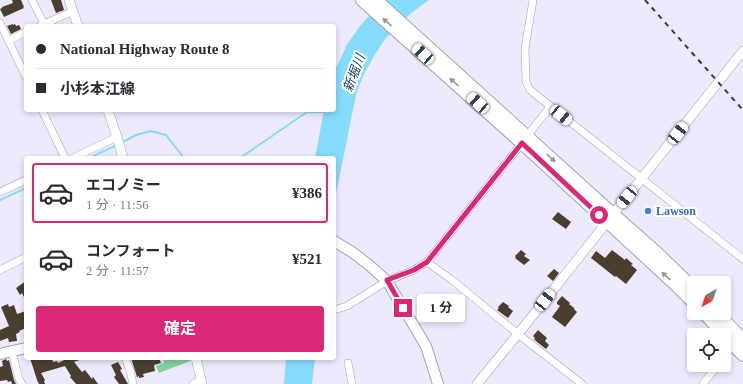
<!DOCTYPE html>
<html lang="ja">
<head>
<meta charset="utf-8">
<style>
  :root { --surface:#fff; --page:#f7f7f7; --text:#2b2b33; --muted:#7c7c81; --line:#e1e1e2; --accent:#db2777 }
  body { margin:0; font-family:"Times New Roman","Noto Sans JP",serif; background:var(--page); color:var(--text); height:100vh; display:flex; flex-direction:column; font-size:15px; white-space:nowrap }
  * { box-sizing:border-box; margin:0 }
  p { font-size:13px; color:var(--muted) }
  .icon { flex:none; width:22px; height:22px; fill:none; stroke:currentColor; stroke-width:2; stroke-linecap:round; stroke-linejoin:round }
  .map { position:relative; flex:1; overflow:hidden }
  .side { position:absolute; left:24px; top:156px; width:312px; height:204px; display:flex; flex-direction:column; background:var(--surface); border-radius:4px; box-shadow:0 2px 6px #0003 }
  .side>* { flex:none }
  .top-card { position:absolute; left:24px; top:24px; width:312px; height:88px; border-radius:4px; box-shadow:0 2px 6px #0003; display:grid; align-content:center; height:88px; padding:0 12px; background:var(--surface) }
  .needle { width:26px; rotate:220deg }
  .fabs { position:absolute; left:687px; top:276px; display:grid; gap:8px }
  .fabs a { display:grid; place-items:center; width:44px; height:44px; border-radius:4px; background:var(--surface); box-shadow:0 2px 6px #0003; font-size:20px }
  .end { position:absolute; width:18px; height:18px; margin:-9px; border:5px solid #db2777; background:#fff; box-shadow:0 0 0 2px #fff }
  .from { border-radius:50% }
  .bubble { position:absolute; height:28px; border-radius:4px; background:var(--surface); box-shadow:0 2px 6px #0003; font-size:13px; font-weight:700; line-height:28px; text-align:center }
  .car { position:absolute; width:12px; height:24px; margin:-12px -6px; border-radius:5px; box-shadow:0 0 3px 1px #0007; background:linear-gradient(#fff 24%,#345 0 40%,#fff 0 76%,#345 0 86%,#fff 0) }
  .top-card b { display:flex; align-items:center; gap:14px; height:38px; font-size:15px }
  .top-card b+b { border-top:1px solid var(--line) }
  .top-card i { width:10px; height:10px; background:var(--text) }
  ul { padding:7px 0 0; list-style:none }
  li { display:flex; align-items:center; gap:12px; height:60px; margin:0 8px 6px; padding:0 4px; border:2px solid transparent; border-radius:4px }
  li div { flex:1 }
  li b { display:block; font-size:15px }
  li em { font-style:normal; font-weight:700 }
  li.active { border-color:var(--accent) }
  li>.icon { width:36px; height:36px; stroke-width:1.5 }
  .button { display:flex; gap:8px; margin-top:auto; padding:8px 12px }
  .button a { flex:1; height:46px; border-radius:4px; background:var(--accent); color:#fff; font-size:16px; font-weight:700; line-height:46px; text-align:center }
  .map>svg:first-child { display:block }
</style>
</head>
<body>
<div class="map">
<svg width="743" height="384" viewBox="0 0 743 384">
  <rect width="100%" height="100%" fill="#eeeafe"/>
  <!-- green -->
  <path fill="#84d2a0" d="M 163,358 L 190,358 L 190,361 L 159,373 L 156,366 L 164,363 Z"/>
  <!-- water -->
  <path fill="#86dcfd" d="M 384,0 L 429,0 L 410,14 L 385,39 L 374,56 L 363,76 L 356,95 L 334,204 L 334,158 L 315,158 L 324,110 L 334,110 L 334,72 L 348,43 L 360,26 Z
    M 286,358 L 315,358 L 312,384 L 284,384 Z"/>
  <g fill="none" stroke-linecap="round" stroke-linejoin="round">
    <!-- stream -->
    <path stroke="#86dcfd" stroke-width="2" d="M 121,143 L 136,135 L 151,131 L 166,135 L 184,158
      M 89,158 L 117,145
      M 240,158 L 307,112 L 326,112
      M 0,200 L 26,188"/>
  </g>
  <!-- building -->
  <path fill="#4a3e30" d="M 12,0 L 21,0 L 24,7 L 23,7 L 24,8 L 4,17 L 0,9 L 2,8 L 2,7 L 13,3 Z
    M 51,0 L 61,0 L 64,10 L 56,13 Z
    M 13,24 L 13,25 L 15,24 L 16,26 L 19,25 L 21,29 L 11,34 L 7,26 Z
    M 558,212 L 571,222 L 566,229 L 552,219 Z
    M 521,250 L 526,254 L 524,256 L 530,260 L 524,265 L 515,258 L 516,257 L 515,256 Z
    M 612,250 L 625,260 L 626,258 L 633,264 L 631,265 L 637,270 L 626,284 L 616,276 L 615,277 L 591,258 L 596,251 L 605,258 Z
    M 554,269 L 559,273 L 553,281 L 547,276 Z
    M 26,281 L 26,301 L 22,293 L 20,295 L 16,288 Z
    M 562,296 L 570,303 L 569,304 L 574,308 L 574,309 L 577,312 L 565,327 L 552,317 L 560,306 L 557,304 L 557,302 Z
    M 503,302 L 509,306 L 508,307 L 513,311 L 508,318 L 497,310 L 499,308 L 498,307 Z
    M 8,304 L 9,307 L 14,305 L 17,314 L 26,311 L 26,328 L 19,331 L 20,332 L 16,334 L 17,341 L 9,342 L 8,338 L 0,341 L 0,330 L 9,326 L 1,307 Z
    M 538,330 L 547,338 L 545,341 L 549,345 L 546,349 L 537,342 L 534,339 L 535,338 L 533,336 Z
    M 30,358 L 52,358 L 53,362 L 57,361 L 58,363 L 68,358 L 85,358 L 74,362 L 82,372 L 85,370 L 92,379 L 93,377 L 98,384 L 76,384 L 70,377 L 71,376 L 65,366 L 41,373 L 45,380 L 44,381 L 45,384 L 39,384 L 37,380 Z
    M 131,358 L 159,358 L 161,363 L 154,365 L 155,371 L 143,374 L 144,377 L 139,378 L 139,376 L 137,377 Z
    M 6,359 L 7,361 L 9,360 L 14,380 L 16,384 L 12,384 L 11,381 L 8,382 L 7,380 L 0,381 L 0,367 L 3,366 L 2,361 Z
    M 118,362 L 122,369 L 120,370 L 128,384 L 119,384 L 114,377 L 116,375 L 111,365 Z"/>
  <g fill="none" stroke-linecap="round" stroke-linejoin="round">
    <!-- minor casing -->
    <g stroke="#a4a0b3" stroke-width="8">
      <path id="minor" d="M 32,0 L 44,24
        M 533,0 L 525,48 L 526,82 L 530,90 L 743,259
        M 0,23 L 26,77
        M 40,26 L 73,11
        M 8,41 L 26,32
        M 42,110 L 65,158
        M 527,136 L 550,107
        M 73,158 L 117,137
        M 0,192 L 26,180
        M 427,262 L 452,280 L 518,334 L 582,384
        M 0,270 L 26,257
        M 334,310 L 347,306 L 387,281 L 414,270 L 427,262 L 522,143
        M 12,352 L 19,379 L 22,384
        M 724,357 L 728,352
        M 125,358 L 130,370 L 133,384
        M 348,363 L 352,384
        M 193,384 L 201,380
        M 703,384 L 718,365"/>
    </g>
    <!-- tertiary casing -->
    <g stroke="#a4a0b3" stroke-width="10">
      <path id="tertiary" d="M 69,0 L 78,26
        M 108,110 L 117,137 L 123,158
        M 196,358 L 202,384
        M 477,384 L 518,334 L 743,51"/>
    </g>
    <!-- secondary casing -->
    <g stroke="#a4a0b3" stroke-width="12">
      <path id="secondary" d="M 334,241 L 352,252 L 369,265 L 387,281 L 426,346 L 438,384
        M 0,354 L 26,348"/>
    </g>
    <!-- trunk casing -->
    <g stroke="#a4a0b3" stroke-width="14">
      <path id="trunk" d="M 362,0 L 522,143 L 675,284 L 694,303
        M 376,0 L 606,208 L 657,253 L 694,289
        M 704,313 L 743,355
        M 717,313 L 743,340"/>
    </g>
    <!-- minor -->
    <use href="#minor" stroke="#fff" stroke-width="7"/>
    <!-- tertiary -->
    <use href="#tertiary" stroke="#fff" stroke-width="9"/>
    <!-- secondary -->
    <use href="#secondary" stroke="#fff" stroke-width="10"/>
    <!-- trunk -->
    <use href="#trunk" stroke="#fff" stroke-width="12"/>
    <!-- rail -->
    <path stroke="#3b3942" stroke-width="2" stroke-dasharray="5 5" stroke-linecap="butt" d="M 645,0 L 743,110"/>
  </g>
  <!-- one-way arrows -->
  <defs><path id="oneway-solid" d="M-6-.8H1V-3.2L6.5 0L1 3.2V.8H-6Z"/></defs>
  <g fill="#969598">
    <use href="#oneway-solid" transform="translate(387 22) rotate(-139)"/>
    <use href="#oneway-solid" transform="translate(454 82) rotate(-138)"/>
    <use href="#oneway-solid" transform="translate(551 158) rotate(42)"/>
    <use href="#oneway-solid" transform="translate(666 276) rotate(-138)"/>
  </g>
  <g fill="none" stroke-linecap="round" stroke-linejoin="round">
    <!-- route -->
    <path stroke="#db2777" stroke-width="5" d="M 403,308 L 387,280 L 414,270 L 427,262 L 522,143 L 599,215"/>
  </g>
  <!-- markers -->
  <circle fill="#3f7fe0" stroke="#fff" stroke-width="1.5" cx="648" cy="211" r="4"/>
  <g text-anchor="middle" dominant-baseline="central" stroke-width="4" stroke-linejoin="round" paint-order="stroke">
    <!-- shop labels -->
    <g font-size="12" font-weight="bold" fill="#366cbe" stroke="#fff" text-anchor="start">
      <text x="656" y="211">Lawson</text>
    </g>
    <!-- water labels -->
    <g font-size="13" font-style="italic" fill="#073e4e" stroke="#fff">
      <text transform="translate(354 73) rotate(-70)">新堀川</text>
    </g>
  </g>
</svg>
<div class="fabs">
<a><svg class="needle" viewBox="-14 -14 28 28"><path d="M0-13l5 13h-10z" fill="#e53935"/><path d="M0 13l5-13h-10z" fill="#7c7c81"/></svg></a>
<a><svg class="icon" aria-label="locate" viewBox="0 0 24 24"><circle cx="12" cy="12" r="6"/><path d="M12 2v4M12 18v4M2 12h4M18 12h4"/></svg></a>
</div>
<i class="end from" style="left:599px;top:215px"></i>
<i class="end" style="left:403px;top:308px"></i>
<div class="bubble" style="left:417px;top:294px;width:48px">1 分</div>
<i class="car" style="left:423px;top:54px;rotate:312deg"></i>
<i class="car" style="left:478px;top:103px;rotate:312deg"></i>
<i class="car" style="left:561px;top:115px;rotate:129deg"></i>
<i class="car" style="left:678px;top:133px;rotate:38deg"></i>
<i class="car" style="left:627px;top:197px;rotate:219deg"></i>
<i class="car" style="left:545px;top:300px;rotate:38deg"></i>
<div class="top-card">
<b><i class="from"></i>National Highway Route 8</b>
<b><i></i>小杉本江線</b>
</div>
<section class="side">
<ul>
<li class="active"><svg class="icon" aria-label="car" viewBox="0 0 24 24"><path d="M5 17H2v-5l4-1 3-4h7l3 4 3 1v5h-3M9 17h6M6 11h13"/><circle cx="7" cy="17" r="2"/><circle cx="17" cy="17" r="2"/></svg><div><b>エコノミー</b><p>1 分 · 11:56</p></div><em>¥386</em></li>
<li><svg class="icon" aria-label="car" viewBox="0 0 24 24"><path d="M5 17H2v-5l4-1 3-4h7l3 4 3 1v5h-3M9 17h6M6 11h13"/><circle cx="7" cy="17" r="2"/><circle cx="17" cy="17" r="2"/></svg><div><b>コンフォート</b><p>2 分 · 11:57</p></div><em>¥521</em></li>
</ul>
<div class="button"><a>確定</a></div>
</section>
</div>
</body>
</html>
